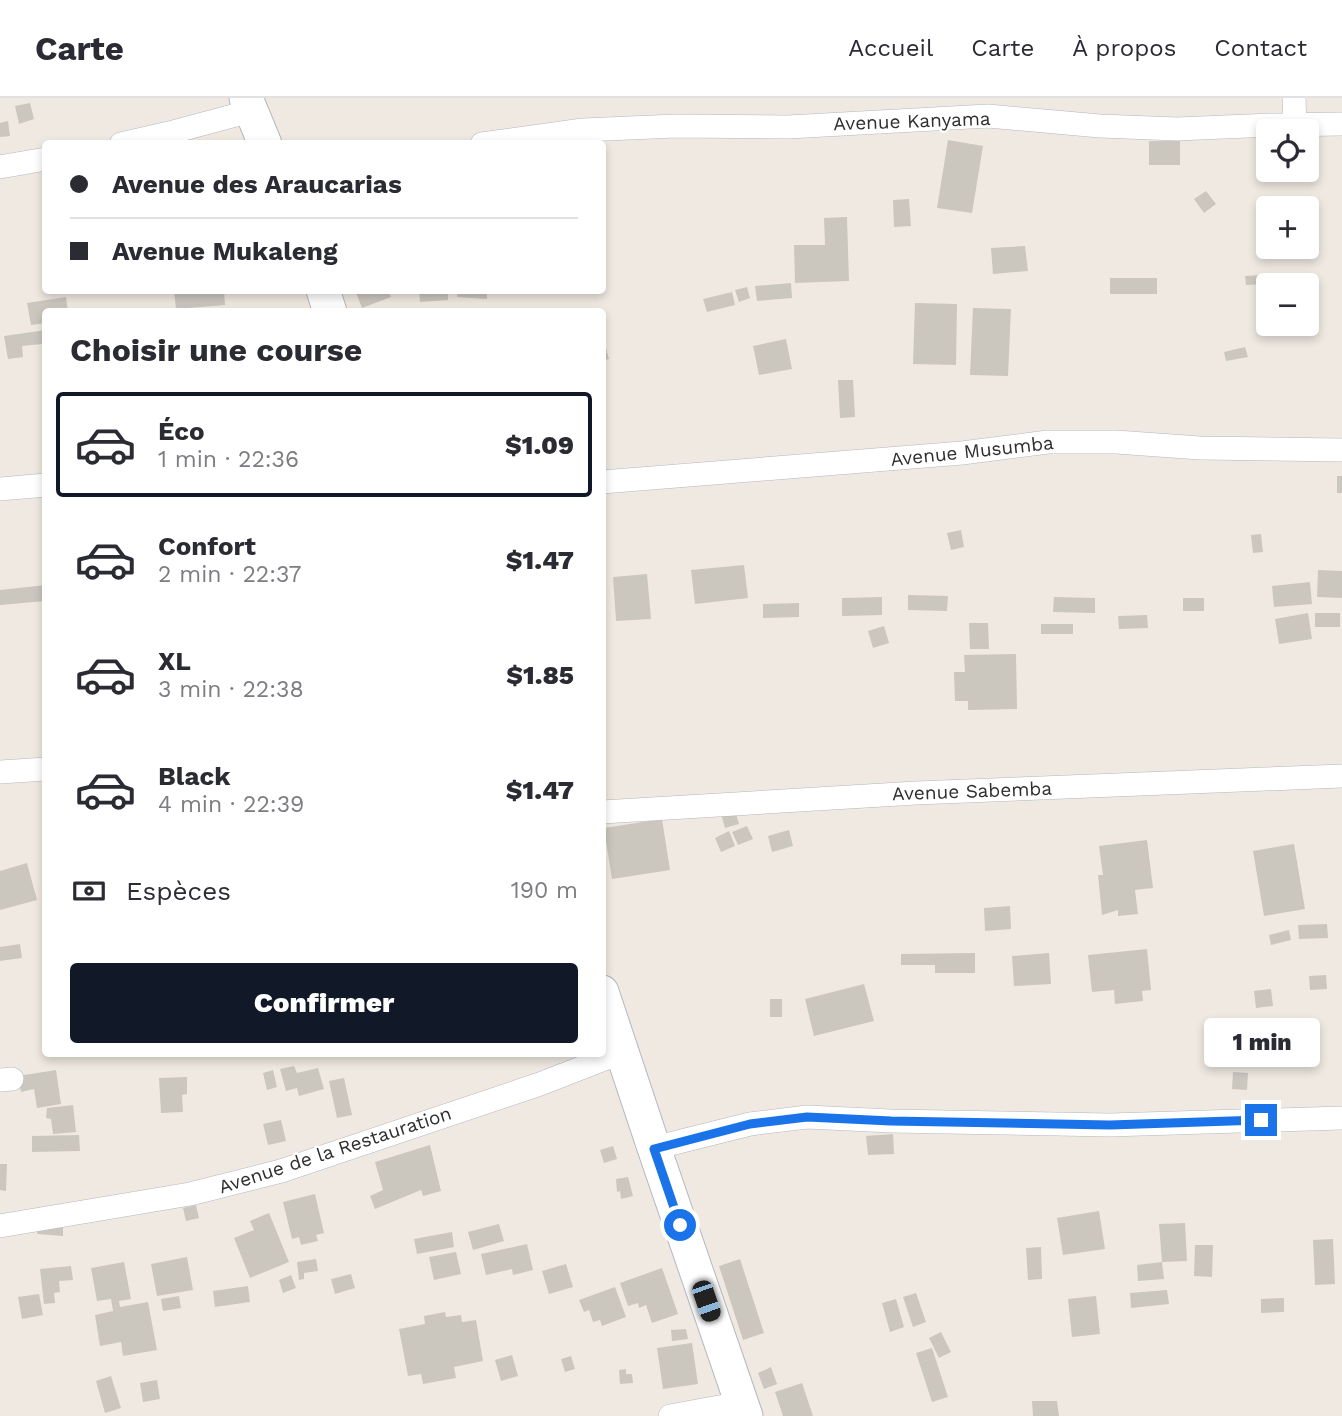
<!DOCTYPE html>
<html lang="fr">
<head>
<meta charset="utf-8">
<style>
  :root { --surface:#fff; --page:#f2f2f3; --text:#2b2b33; --muted:#7c7c81; --line:#e1e1e2; --accent:#111827 }
  body { margin:0; font-family:"Work Sans",sans-serif; background:var(--page); color:var(--text); height:100vh; display:flex; flex-direction:column; font-size:26px; white-space:nowrap }
  * { box-sizing:border-box; margin:0 }
  p { font-size:23px; color:var(--muted) }
  .icon { flex:none; width:38px; height:38px; fill:none; stroke:currentColor; stroke-width:2; stroke-linecap:round; stroke-linejoin:round }
  .map { position:relative; flex:1; overflow:hidden }
  .side { position:absolute; left:42px; top:210px; width:564px; height:749px; display:flex; flex-direction:column; background:var(--surface); border-radius:7px; box-shadow:0 4px 10px #0003 }
  .side>* { flex:none }
  .banner { position:absolute; left:42px; top:42px; width:564px; height:154px; border-radius:7px; box-shadow:0 4px 10px #0003; display:grid; align-content:center; height:154px; padding:0 28px; background:var(--surface) }
  .tools { position:absolute; left:1256px; top:21px; display:grid; gap:14px }
  .tools a { display:grid; place-items:center; width:63px; height:63px; border-radius:7px; background:var(--surface); box-shadow:0 4px 10px #0003; font-size:35px }
  .end { position:absolute; width:32px; height:32px; margin:-16px; border:9px solid #1a73e8; background:#fff; box-shadow:0 0 0 4px #fff }
  .from { border-radius:50% }
  .bubble { position:absolute; height:49px; border-radius:7px; background:var(--surface); box-shadow:0 4px 10px #0003; font-size:23px; font-weight:800; line-height:49px; text-align:center }
  .car { position:absolute; width:21px; height:42px; margin:-21px -10px; border-radius:9px; box-shadow:0 0 5px 2px #0007; background:linear-gradient(#222 24%,#8ab4d8 0 40%,#222 0 76%,#8ab4d8 0 86%,#222 0) }
  .banner b { display:flex; align-items:center; gap:24px; height:66px; font-size:26px }
  .banner b+b { border-top:2px solid var(--line) }
  .banner i { width:18px; height:18px; background:var(--text) }
  ul { padding:0; list-style:none }
  li { display:flex; align-items:center; gap:21px; height:105px; margin:0 14px 10px; padding:0 14px; border:4px solid transparent; border-radius:7px }
  li div { flex:1 }
  li b { display:block; font-size:26px }
  li em { font-style:normal; font-weight:800 }
  li.on { border-color:var(--accent) }
  li>.icon { width:63px; height:63px; stroke-width:1.5 }
  h2 { padding:0 28px; font-size:32px; line-height:84px }
  .pay { display:flex; align-items:center; gap:18px; height:77px; padding:0 28px; font-size:26px }
  .pay p { margin-inline-start:auto }
  .button { display:flex; gap:14px; margin-top:auto; padding:14px 28px }
  .button a { flex:1; height:80px; border-radius:7px; background:var(--accent); color:#fff; font-size:28px; font-weight:800; line-height:80px; text-align:center }
  header { display:flex; align-items:center; gap:42px; box-sizing:border-box; height:98px; padding:0 35px; background:var(--surface); border-bottom:2px solid var(--line) }
  header strong { font-size:33px }
  nav { display:flex; gap:38px; margin-inline-start:auto; font-size:24px }
  .map>svg:first-child { display:block }
</style>
</head>
<body>
<header>
<strong>Carte</strong>
<nav><a>Accueil</a><a>Carte</a><a>À propos</a><a>Contact</a></nav>
</header>
<div class="map">
<svg width="1342" height="1318" viewBox="0 0 1342 1318">
  <rect width="100%" height="100%" fill="#efe9e1"/>
  <!-- building -->
  <path fill="#cbc7bf" d="M 30,5 L 34,21 L 19,26 L 15,8 Z
    M 8,23 L 10,38 L 0,39 L 0,25 Z
    M 948,42 L 983,48 L 972,115 L 937,110 Z
    M 1149,43 L 1180,43 L 1180,67 L 1149,67 Z
    M 1206,93 L 1216,106 L 1204,115 L 1194,101 Z
    M 909,101 L 911,128 L 894,129 L 893,102 Z
    M 847,119 L 849,183 L 795,185 L 794,147 L 825,147 L 824,120 Z
    M 1025,148 L 1028,173 L 993,176 L 991,150 Z
    M 1277,176 L 1278,185 L 1246,187 L 1245,178 Z
    M 1110,180 L 1157,180 L 1157,196 L 1110,196 Z
    M 791,185 L 792,200 L 757,203 L 755,188 Z
    M 747,189 L 750,200 L 739,204 L 735,192 Z
    M 174,192 L 224,192 L 225,207 L 176,211 Z
    M 355,192 L 388,192 L 391,199 L 362,210 Z
    M 419,192 L 448,192 L 448,202 L 420,204 Z
    M 458,192 L 487,192 L 487,201 L 457,199 Z
    M 732,194 L 735,207 L 707,214 L 703,201 Z
    M 66,199 L 68,214 L 46,214 L 46,225 L 31,227 L 27,205 Z
    M 915,205 L 957,206 L 956,267 L 913,266 Z
    M 973,210 L 1011,211 L 1008,278 L 970,277 Z
    M 46,232 L 46,253 L 42,246 L 22,248 L 23,259 L 8,261 L 4,238 Z
    M 602,236 L 609,261 L 602,263 Z
    M 786,241 L 792,271 L 759,277 L 753,248 Z
    M 1245,249 L 1248,259 L 1226,263 L 1224,254 Z
    M 838,282 L 853,282 L 855,319 L 840,320 Z
    M 1337,378 L 1342,378 L 1342,395 L 1337,395 Z
    M 961,432 L 964,449 L 951,452 L 947,435 Z
    M 1261,436 L 1263,454 L 1253,455 L 1251,437 Z
    M 744,467 L 748,500 L 695,506 L 691,472 Z
    M 1318,472 L 1342,473 L 1342,500 L 1317,499 Z
    M 647,476 L 651,521 L 616,523 L 613,479 Z
    M 1310,484 L 1312,506 L 1274,509 L 1272,488 Z
    M 46,487 L 46,503 L 0,507 L 0,492 Z
    M 908,497 L 948,498 L 947,513 L 908,512 Z
    M 882,499 L 882,517 L 842,518 L 842,500 Z
    M 1054,499 L 1095,500 L 1095,515 L 1053,514 Z
    M 1183,500 L 1204,500 L 1204,513 L 1183,513 Z
    M 799,505 L 799,519 L 763,520 L 763,506 Z
    M 1308,515 L 1312,541 L 1279,546 L 1275,521 Z
    M 1315,515 L 1340,515 L 1340,529 L 1315,529 Z
    M 1147,517 L 1148,530 L 1119,531 L 1118,518 Z
    M 969,525 L 988,525 L 989,551 L 970,551 Z
    M 1041,526 L 1073,526 L 1073,536 L 1041,536 Z
    M 884,528 L 889,545 L 873,550 L 868,533 Z
    M 1016,556 L 1017,611 L 968,612 L 968,603 L 955,603 L 954,574 L 965,574 L 964,557 Z
    M 735,712 L 739,726 L 725,730 L 721,716 Z
    M 662,721 L 670,772 L 612,781 L 604,730 Z
    M 747,728 L 753,741 L 738,747 L 732,734 Z
    M 789,732 L 793,748 L 772,754 L 768,738 Z
    M 729,733 L 735,748 L 721,754 L 715,740 Z
    M 1147,742 L 1153,790 L 1135,792 L 1138,816 L 1118,818 L 1118,812 L 1102,817 L 1098,777 L 1103,777 L 1099,748 Z
    M 1294,746 L 1305,811 L 1264,818 L 1253,753 Z
    M 27,765 L 37,802 L 0,812 L 0,773 Z
    M 1010,808 L 1011,831 L 985,833 L 984,810 Z
    M 1327,826 L 1328,840 L 1299,841 L 1298,827 Z
    M 1289,832 L 1291,842 L 1271,847 L 1269,837 Z
    M 20,846 L 22,860 L 0,863 L 0,849 Z
    M 1147,851 L 1151,892 L 1142,893 L 1143,903 L 1115,906 L 1114,892 L 1092,894 L 1088,857 Z
    M 975,855 L 975,875 L 935,875 L 935,867 L 901,867 L 901,856 Z
    M 1049,855 L 1051,886 L 1014,888 L 1012,858 Z
    M 1326,877 L 1327,891 L 1310,892 L 1309,878 Z
    M 864,886 L 874,923 L 814,938 L 805,901 Z
    M 1271,891 L 1273,908 L 1256,910 L 1254,893 Z
    M 770,901 L 782,901 L 782,919 L 770,919 Z
    M 294,968 L 297,975 L 318,970 L 324,991 L 299,998 L 297,990 L 286,993 L 280,971 Z
    M 56,972 L 61,1006 L 37,1010 L 34,991 L 21,994 L 18,978 Z
    M 273,972 L 277,989 L 267,992 L 263,975 Z
    M 1233,974 L 1248,975 L 1247,992 L 1232,991 Z
    M 187,979 L 187,996 L 182,997 L 183,1014 L 161,1015 L 159,980 Z
    M 344,980 L 352,1017 L 337,1020 L 329,983 Z
    M 73,1007 L 76,1034 L 53,1036 L 51,1021 L 46,1020 L 47,1010 Z
    M 281,1022 L 286,1043 L 268,1047 L 263,1026 Z
    M 893,1036 L 894,1056 L 868,1057 L 866,1038 Z
    M 79,1037 L 80,1053 L 32,1054 L 32,1038 Z
    M 430,1047 L 441,1093 L 423,1098 L 421,1092 L 375,1111 L 370,1098 L 383,1092 L 375,1064 Z
    M 613,1048 L 617,1061 L 604,1065 L 600,1052 Z
    M 0,1066 L 7,1066 L 6,1093 L 0,1092 Z
    M 628,1079 L 633,1098 L 621,1101 L 620,1093 L 617,1094 L 616,1081 Z
    M 315,1096 L 324,1135 L 316,1137 L 318,1143 L 301,1147 L 299,1139 L 292,1141 L 283,1104 Z
    M 196,1107 L 199,1120 L 186,1123 L 183,1110 Z
    M 1099,1113 L 1105,1151 L 1063,1157 L 1057,1120 Z
    M 269,1115 L 289,1164 L 250,1180 L 234,1140 L 254,1132 L 250,1123 Z
    M 38,1124 L 63,1126 L 63,1138 L 37,1136 Z
    M 1185,1125 L 1187,1163 L 1162,1164 L 1159,1126 Z
    M 499,1126 L 504,1143 L 473,1152 L 468,1134 Z
    M 452,1134 L 454,1149 L 417,1156 L 414,1141 Z
    M 1333,1141 L 1335,1186 L 1315,1187 L 1313,1142 Z
    M 527,1146 L 533,1172 L 513,1177 L 512,1171 L 486,1177 L 481,1156 Z
    M 1195,1147 L 1213,1147 L 1212,1179 L 1194,1178 Z
    M 1041,1149 L 1042,1181 L 1028,1182 L 1026,1150 Z
    M 456,1154 L 461,1176 L 434,1182 L 429,1159 Z
    M 187,1159 L 193,1192 L 157,1198 L 151,1166 Z
    M 316,1161 L 318,1173 L 304,1175 L 304,1181 L 299,1182 L 297,1164 Z
    M 740,1161 L 764,1235 L 743,1242 L 719,1168 Z
    M 124,1164 L 131,1201 L 119,1203 L 120,1209 L 148,1204 L 157,1252 L 123,1258 L 121,1244 L 100,1248 L 95,1217 L 113,1213 L 111,1201 L 97,1203 L 91,1170 Z
    M 1162,1164 L 1164,1181 L 1138,1183 L 1137,1167 Z
    M 566,1166 L 573,1189 L 549,1196 L 542,1173 Z
    M 71,1168 L 73,1182 L 59,1183 L 60,1194 L 54,1195 L 55,1205 L 44,1206 L 40,1171 Z
    M 662,1170 L 678,1216 L 652,1225 L 646,1207 L 639,1210 L 638,1205 L 628,1208 L 620,1185 Z
    M 351,1176 L 355,1190 L 335,1196 L 331,1181 Z
    M 291,1177 L 296,1190 L 283,1195 L 279,1182 Z
    M 248,1188 L 250,1204 L 215,1209 L 213,1193 Z
    M 615,1189 L 626,1219 L 602,1228 L 600,1222 L 593,1224 L 589,1212 L 584,1214 L 579,1202 Z
    M 1167,1192 L 1169,1206 L 1131,1210 L 1130,1195 Z
    M 916,1195 L 926,1224 L 913,1229 L 903,1199 Z
    M 39,1196 L 43,1217 L 22,1221 L 18,1199 Z
    M 179,1198 L 181,1210 L 163,1213 L 161,1201 Z
    M 1096,1198 L 1100,1236 L 1072,1239 L 1068,1201 Z
    M 1284,1200 L 1284,1214 L 1261,1215 L 1261,1201 Z
    M 896,1201 L 904,1229 L 890,1234 L 882,1205 Z
    M 445,1214 L 446,1219 L 461,1217 L 462,1224 L 476,1222 L 483,1263 L 454,1269 L 456,1280 L 423,1286 L 421,1276 L 408,1278 L 399,1231 L 425,1226 L 424,1218 Z
    M 686,1231 L 688,1241 L 672,1243 L 671,1232 Z
    M 941,1234 L 951,1254 L 939,1260 L 929,1240 Z
    M 692,1245 L 698,1286 L 663,1291 L 657,1250 Z
    M 932,1250 L 948,1299 L 932,1304 L 916,1255 Z
    M 512,1257 L 518,1278 L 501,1283 L 495,1262 Z
    M 571,1258 L 575,1271 L 565,1274 L 561,1261 Z
    M 771,1269 L 777,1286 L 764,1291 L 758,1275 Z
    M 626,1271 L 626,1276 L 632,1276 L 633,1285 L 620,1286 L 619,1272 Z
    M 111,1278 L 121,1310 L 105,1315 L 96,1283 Z
    M 157,1282 L 160,1301 L 143,1304 L 140,1285 Z
    M 802,1285 L 813,1318 L 783,1318 L 775,1294 Z
    M 1032,1303 L 1057,1303 L 1059,1318 L 1033,1318 Z"/>
  <g fill="none" stroke-linecap="round" stroke-linejoin="round">
    <!-- street casing -->
    <g stroke="#b4b7c1" stroke-width="24">
      <path id="street" d="M 1294,0 L 1295,27
        M 121,46 L 169,35 L 251,13
        M 482,46 L 583,32 L 676,28 L 788,29 L 988,18 L 1100,28 L 1177,31 L 1274,27 L 1342,26
        M 0,69 L 46,61
        M 602,384 L 962,355 L 1048,344 L 1116,344 L 1200,350 L 1342,352
        M 0,391 L 46,387
        M 0,674 L 46,671
        M 602,714 L 916,695 L 1342,678
        M 0,982 L 12,981
        M 654,1050 L 750,1026 L 807,1019 L 891,1023 L 1110,1027 L 1342,1020
        M 0,1128 L 190,1096 L 281,1073 L 540,986 L 622,954
        M 670,1318 L 741,1305"/>
    </g>
    <!-- secondary casing -->
    <g stroke="#b4b7c1" stroke-width="35">
      <path id="secondary" d="M 246,0 L 265,46
        M 323,192 L 330,214
        M 602,894 L 654,1050 L 746,1318"/>
    </g>
    <!-- street -->
    <use href="#street" stroke="#fff" stroke-width="23"/>
    <!-- secondary -->
    <use href="#secondary" stroke="#fff" stroke-width="33"/>
  </g>
  <g fill="none" stroke-linecap="round" stroke-linejoin="round">
    <!-- route -->
    <path stroke="#1a73e8" stroke-width="9" d="M 680,1127 L 654,1051 L 750,1026 L 807,1019 L 891,1023 L 1110,1027 L 1261,1022"/>
  </g>
  <g text-anchor="middle" dominant-baseline="central" stroke-width="5" stroke-linejoin="round" paint-order="stroke">
    <!-- street labels -->
    <g font-size="19" fill="#2e2e2e" stroke="#fff">
      <text transform="translate(912 23) rotate(-2)">Avenue Kanyama</text>
      <text transform="translate(972 353) rotate(-6)">Avenue Musumba</text>
      <text transform="translate(972 693) rotate(-2)">Avenue Sabemba</text>
      <text transform="translate(335 1052) rotate(-18)">Avenue de la Restauration</text>
    </g>
  </g>
</svg>
<div class="tools">
<a><svg class="icon" aria-label="locate" viewBox="0 0 24 24"><circle cx="12" cy="12" r="6"/><path d="M12 2v4M12 18v4M2 12h4M18 12h4"/></svg></a>
<a>+</a>
<a>−</a>
</div>
<i class="end from" style="left:680px;top:1127px"></i>
<i class="end" style="left:1261px;top:1022px"></i>
<div class="bubble" style="left:1204px;top:920px;width:116px">1 min</div>
<i class="car" style="left:706px;top:1203px;rotate:161deg"></i>
<div class="banner">
<b><i class="from"></i>Avenue des Araucarias</b>
<b><i></i>Avenue Mukaleng</b>
</div>
<section class="side">
<h2>Choisir une course</h2>
<ul>
<li class="on"><svg class="icon" aria-label="car" viewBox="0 0 24 24"><path d="M5 17H2v-5l4-1 3-4h7l3 4 3 1v5h-3M9 17h6M6 11h13"/><circle cx="7" cy="17" r="2"/><circle cx="17" cy="17" r="2"/></svg><div><b>Éco</b><p>1 min · 22:36</p></div><em>$1.09</em></li>
<li><svg class="icon" aria-label="car" viewBox="0 0 24 24"><path d="M5 17H2v-5l4-1 3-4h7l3 4 3 1v5h-3M9 17h6M6 11h13"/><circle cx="7" cy="17" r="2"/><circle cx="17" cy="17" r="2"/></svg><div><b>Confort</b><p>2 min · 22:37</p></div><em>$1.47</em></li>
<li><svg class="icon" aria-label="car" viewBox="0 0 24 24"><path d="M5 17H2v-5l4-1 3-4h7l3 4 3 1v5h-3M9 17h6M6 11h13"/><circle cx="7" cy="17" r="2"/><circle cx="17" cy="17" r="2"/></svg><div><b>XL</b><p>3 min · 22:38</p></div><em>$1.85</em></li>
<li><svg class="icon" aria-label="car" viewBox="0 0 24 24"><path d="M5 17H2v-5l4-1 3-4h7l3 4 3 1v5h-3M9 17h6M6 11h13"/><circle cx="7" cy="17" r="2"/><circle cx="17" cy="17" r="2"/></svg><div><b>Black</b><p>4 min · 22:39</p></div><em>$1.47</em></li>
</ul>
<div class="pay"><svg class="icon" aria-label="cash" viewBox="0 0 24 24"><path d="M3 7h18v10H3z"/><circle cx="12" cy="12" r="2"/></svg>Espèces<p>190 m</p></div>
<div class="button"><a>Confirmer</a></div>
</section>
</div>
</body>
</html>
